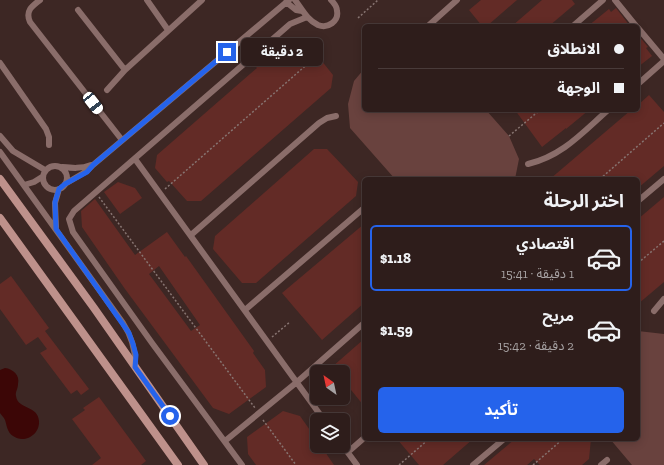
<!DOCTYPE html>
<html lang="ar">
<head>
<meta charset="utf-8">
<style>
  :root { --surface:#2e1d1b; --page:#362624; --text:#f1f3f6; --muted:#a7a2a3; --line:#493b3a; --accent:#2563eb }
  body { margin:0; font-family:"Zilla Slab","Noto Sans Arabic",serif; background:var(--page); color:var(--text); direction:rtl; height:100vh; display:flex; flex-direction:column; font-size:15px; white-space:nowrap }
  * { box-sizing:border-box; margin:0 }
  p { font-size:13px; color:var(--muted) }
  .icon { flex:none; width:22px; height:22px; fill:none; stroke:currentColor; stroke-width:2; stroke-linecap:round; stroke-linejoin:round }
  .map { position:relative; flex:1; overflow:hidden; direction:ltr }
  .drawer { position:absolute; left:362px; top:177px; width:278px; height:264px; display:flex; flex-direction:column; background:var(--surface); border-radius:6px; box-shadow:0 2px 10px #0003,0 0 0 1px var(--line); direction:rtl }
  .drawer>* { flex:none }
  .top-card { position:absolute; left:362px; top:24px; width:278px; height:88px; border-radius:6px; box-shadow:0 2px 10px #0003,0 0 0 1px var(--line); direction:rtl; display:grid; align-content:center; height:88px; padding:0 16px; background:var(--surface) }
  .needle { width:26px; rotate:327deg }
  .buttons { position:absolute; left:310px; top:365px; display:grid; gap:8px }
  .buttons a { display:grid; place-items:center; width:40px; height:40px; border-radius:6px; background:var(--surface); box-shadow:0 2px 10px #0003,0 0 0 1px var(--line); font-size:20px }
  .end { position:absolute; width:18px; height:18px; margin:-9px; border:5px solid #2563eb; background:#fff; box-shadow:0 0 0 2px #fff }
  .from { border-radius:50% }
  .bubble { position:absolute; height:28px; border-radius:6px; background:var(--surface); box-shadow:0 2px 10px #0003,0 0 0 1px var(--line); font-size:13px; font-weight:700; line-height:28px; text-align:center; direction:rtl }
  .car { position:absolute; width:12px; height:24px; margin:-12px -6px; border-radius:5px; box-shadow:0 0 3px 1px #0007; background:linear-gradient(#fff 24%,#345 0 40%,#fff 0 76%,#345 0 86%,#fff 0) }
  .top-card b { display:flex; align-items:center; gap:14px; height:38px; font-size:15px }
  .top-card b+b { border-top:1px solid var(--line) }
  .top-card i { width:10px; height:10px; background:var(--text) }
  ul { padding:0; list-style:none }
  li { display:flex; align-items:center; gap:12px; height:66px; margin:0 8px 6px; padding:0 8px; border:2px solid transparent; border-radius:6px }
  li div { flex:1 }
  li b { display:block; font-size:15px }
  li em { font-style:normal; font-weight:700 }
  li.current { border-color:var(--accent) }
  li>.icon { width:36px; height:36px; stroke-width:1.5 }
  h2 { padding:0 16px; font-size:18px; line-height:48px }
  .button { display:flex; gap:8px; margin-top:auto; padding:8px 16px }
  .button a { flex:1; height:46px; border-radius:6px; background:var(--accent); color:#fff; font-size:16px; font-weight:700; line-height:46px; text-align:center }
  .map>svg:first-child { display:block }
</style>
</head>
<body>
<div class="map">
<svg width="664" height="465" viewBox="0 0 664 465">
  <rect width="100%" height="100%" fill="#3d2724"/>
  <!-- green -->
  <path fill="#69423e" d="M 364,69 L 364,110 L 486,110 L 509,136 L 519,159 L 515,179 L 395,179 L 350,128 L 348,104 L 354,81 Z
    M 638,331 L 664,334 L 664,465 L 632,465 L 610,439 L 638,439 Z"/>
  <!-- water -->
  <path fill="#3c0606" d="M 5,368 C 13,369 20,375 18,384 C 18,389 15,392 16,396 C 18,410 38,405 39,421 C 40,435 24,444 13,436 C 7,432 7,426 5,420 C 4,417 1,415 0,413 C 0,409 0,404 0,400 C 0,390 0,380 0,370 Z"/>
  <!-- building -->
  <path fill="#632b26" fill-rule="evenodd" d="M 481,0 L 517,0 L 487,26 L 482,26 L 469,10 Z
    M 542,0 L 572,0 L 575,4 L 549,26 L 512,26 Z
    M 616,8 L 630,26 L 588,26 L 609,9 L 611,12 Z
    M 638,35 L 648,47 L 646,48 L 652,56 L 638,67 Z
    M 287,40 L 301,40 L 320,61 L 321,60 L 333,75 L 331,88 L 201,201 L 187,201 L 169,181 L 167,182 L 155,168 L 157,155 L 257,68 L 256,67 Z
    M 649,95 L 664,112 L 664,166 L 638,188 L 638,179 L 550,179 L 631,110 L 638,110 L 638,105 Z
    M 515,110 L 589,110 L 566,129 L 566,128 L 542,147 Z
    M 314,149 L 327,149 L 345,168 L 358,182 L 356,196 L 256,283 L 242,283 L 213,249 L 215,236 Z
    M 118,182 L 135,188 L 142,198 L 120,214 L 104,192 Z
    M 664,197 L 664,282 L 638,304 L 638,219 Z
    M 95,199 L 135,255 L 167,232 L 185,257 L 186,256 L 254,351 L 253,353 L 265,370 L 266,387 L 229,414 L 213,408 L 125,289 L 82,227 L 81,211 ZM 159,266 L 200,325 L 191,331 L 149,274 Z
    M 364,224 L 364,303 L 322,340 L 282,293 Z
    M 11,276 L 49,328 L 45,331 L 89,389 L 81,395 L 77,390 L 71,394 L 40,353 L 47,349 L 38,337 L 26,345 L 0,309 L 0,284 Z
    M 364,339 L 364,406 L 343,380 L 343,372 L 336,372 L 332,367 Z
    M 99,397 L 146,461 L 141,465 L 92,465 L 101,458 L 72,419 L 85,410 L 83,408 Z
    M 283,411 L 300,416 L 317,440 L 317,446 L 321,446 L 334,465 L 256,465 L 248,454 L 247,437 Z
    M 397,439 L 473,439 L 443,465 L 419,465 Z
    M 515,439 L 591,439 L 589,459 L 582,465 L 540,465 L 534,459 L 527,465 L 484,465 Z"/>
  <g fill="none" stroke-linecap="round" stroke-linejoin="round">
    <!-- path -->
    <path stroke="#877471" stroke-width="1.5" stroke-dasharray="2 2" stroke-linecap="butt" d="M 358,18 L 378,0
      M 509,136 L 540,110
      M 600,179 L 664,123
      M 165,189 L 320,53
      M 99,197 L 255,408
      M 638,263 L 664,241
      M 272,337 L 290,322
      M 263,420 L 296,465
      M 399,465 L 429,439
      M 533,465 L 563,439"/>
    <!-- street -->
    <path stroke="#8a6d6a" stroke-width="6" d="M 40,0 C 32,6 25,11 30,22 L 122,140
      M 147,0 L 168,30
      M 295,0 C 302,9 307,20 318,25 C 328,29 339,21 337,11 C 337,7 334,3 331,0
      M 615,0 L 636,26
      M 286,2 L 296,10 L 302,11
      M 78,10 L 125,70
      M 428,26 L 457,0
      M 573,26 L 603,0
      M 638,28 L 664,59
      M 0,63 L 46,129 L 49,137 L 49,145
      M 638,84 L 664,61
      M 107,90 L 125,70 L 202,0
      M 0,136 L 13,151 L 45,170
      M 0,152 L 123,323 C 132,337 136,350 135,367
      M 135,159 L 324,420
      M 528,164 C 562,156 582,133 608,110
      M43 178a12 12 0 1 1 24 0a12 12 0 1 1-24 0Z
      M 62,167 C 72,168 81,169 91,165
      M 65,184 L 87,171 L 93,165 L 289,0
      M 24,185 L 34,182 L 42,177
      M 638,201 L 664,179
      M 56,227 L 55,203 L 59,189
      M 191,235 L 319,123 L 327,118 L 336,116
      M 245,310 L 364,208
      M 654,311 L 664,299
      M 225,441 L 297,382 L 364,323
      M 343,446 L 357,465
      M 348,452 L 364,438
      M 242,465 L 152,343 L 73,232 L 69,219 L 74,211 L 282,31 L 290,24 L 307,17
      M 473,465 L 504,439
      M 601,465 L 607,460"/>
    <!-- secondary -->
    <path stroke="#be918b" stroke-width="8" d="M 0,179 L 94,308 L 204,465
      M 0,218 L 178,465"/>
  </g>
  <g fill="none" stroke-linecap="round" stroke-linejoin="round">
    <!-- route -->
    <path stroke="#2563eb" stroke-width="5" d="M 170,416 L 135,367 L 136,355 L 133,344 L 129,333 L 56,229 L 55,202 L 59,189 L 65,184 L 87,172 L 93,165 L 227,52"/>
  </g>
</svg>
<div class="buttons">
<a><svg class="needle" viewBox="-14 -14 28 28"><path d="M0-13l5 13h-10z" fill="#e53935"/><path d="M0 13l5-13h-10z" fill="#a7a2a3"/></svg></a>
<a><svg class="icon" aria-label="layers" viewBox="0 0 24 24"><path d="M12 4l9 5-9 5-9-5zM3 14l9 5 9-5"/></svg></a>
</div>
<i class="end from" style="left:170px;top:416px"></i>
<i class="end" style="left:227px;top:52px"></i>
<div class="bubble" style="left:241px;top:38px;width:82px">2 دقيقة</div>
<i class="car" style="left:93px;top:103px;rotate:142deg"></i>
<div class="top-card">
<b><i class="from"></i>الانطلاق</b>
<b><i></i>الوجهة</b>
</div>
<section class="drawer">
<h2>اختر الرحلة</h2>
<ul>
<li class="current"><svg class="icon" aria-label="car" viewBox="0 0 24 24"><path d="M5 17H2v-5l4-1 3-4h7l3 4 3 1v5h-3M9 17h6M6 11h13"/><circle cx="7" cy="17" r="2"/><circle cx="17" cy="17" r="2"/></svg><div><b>اقتصادي</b><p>1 دقيقة · 15:41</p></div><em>$1.18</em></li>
<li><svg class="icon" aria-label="car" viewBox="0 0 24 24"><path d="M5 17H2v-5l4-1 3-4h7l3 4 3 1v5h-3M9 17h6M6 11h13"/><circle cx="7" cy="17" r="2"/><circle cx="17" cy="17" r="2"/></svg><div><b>مريح</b><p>2 دقيقة · 15:42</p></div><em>$1.59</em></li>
</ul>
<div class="button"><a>تأكيد</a></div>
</section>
</div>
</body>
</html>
